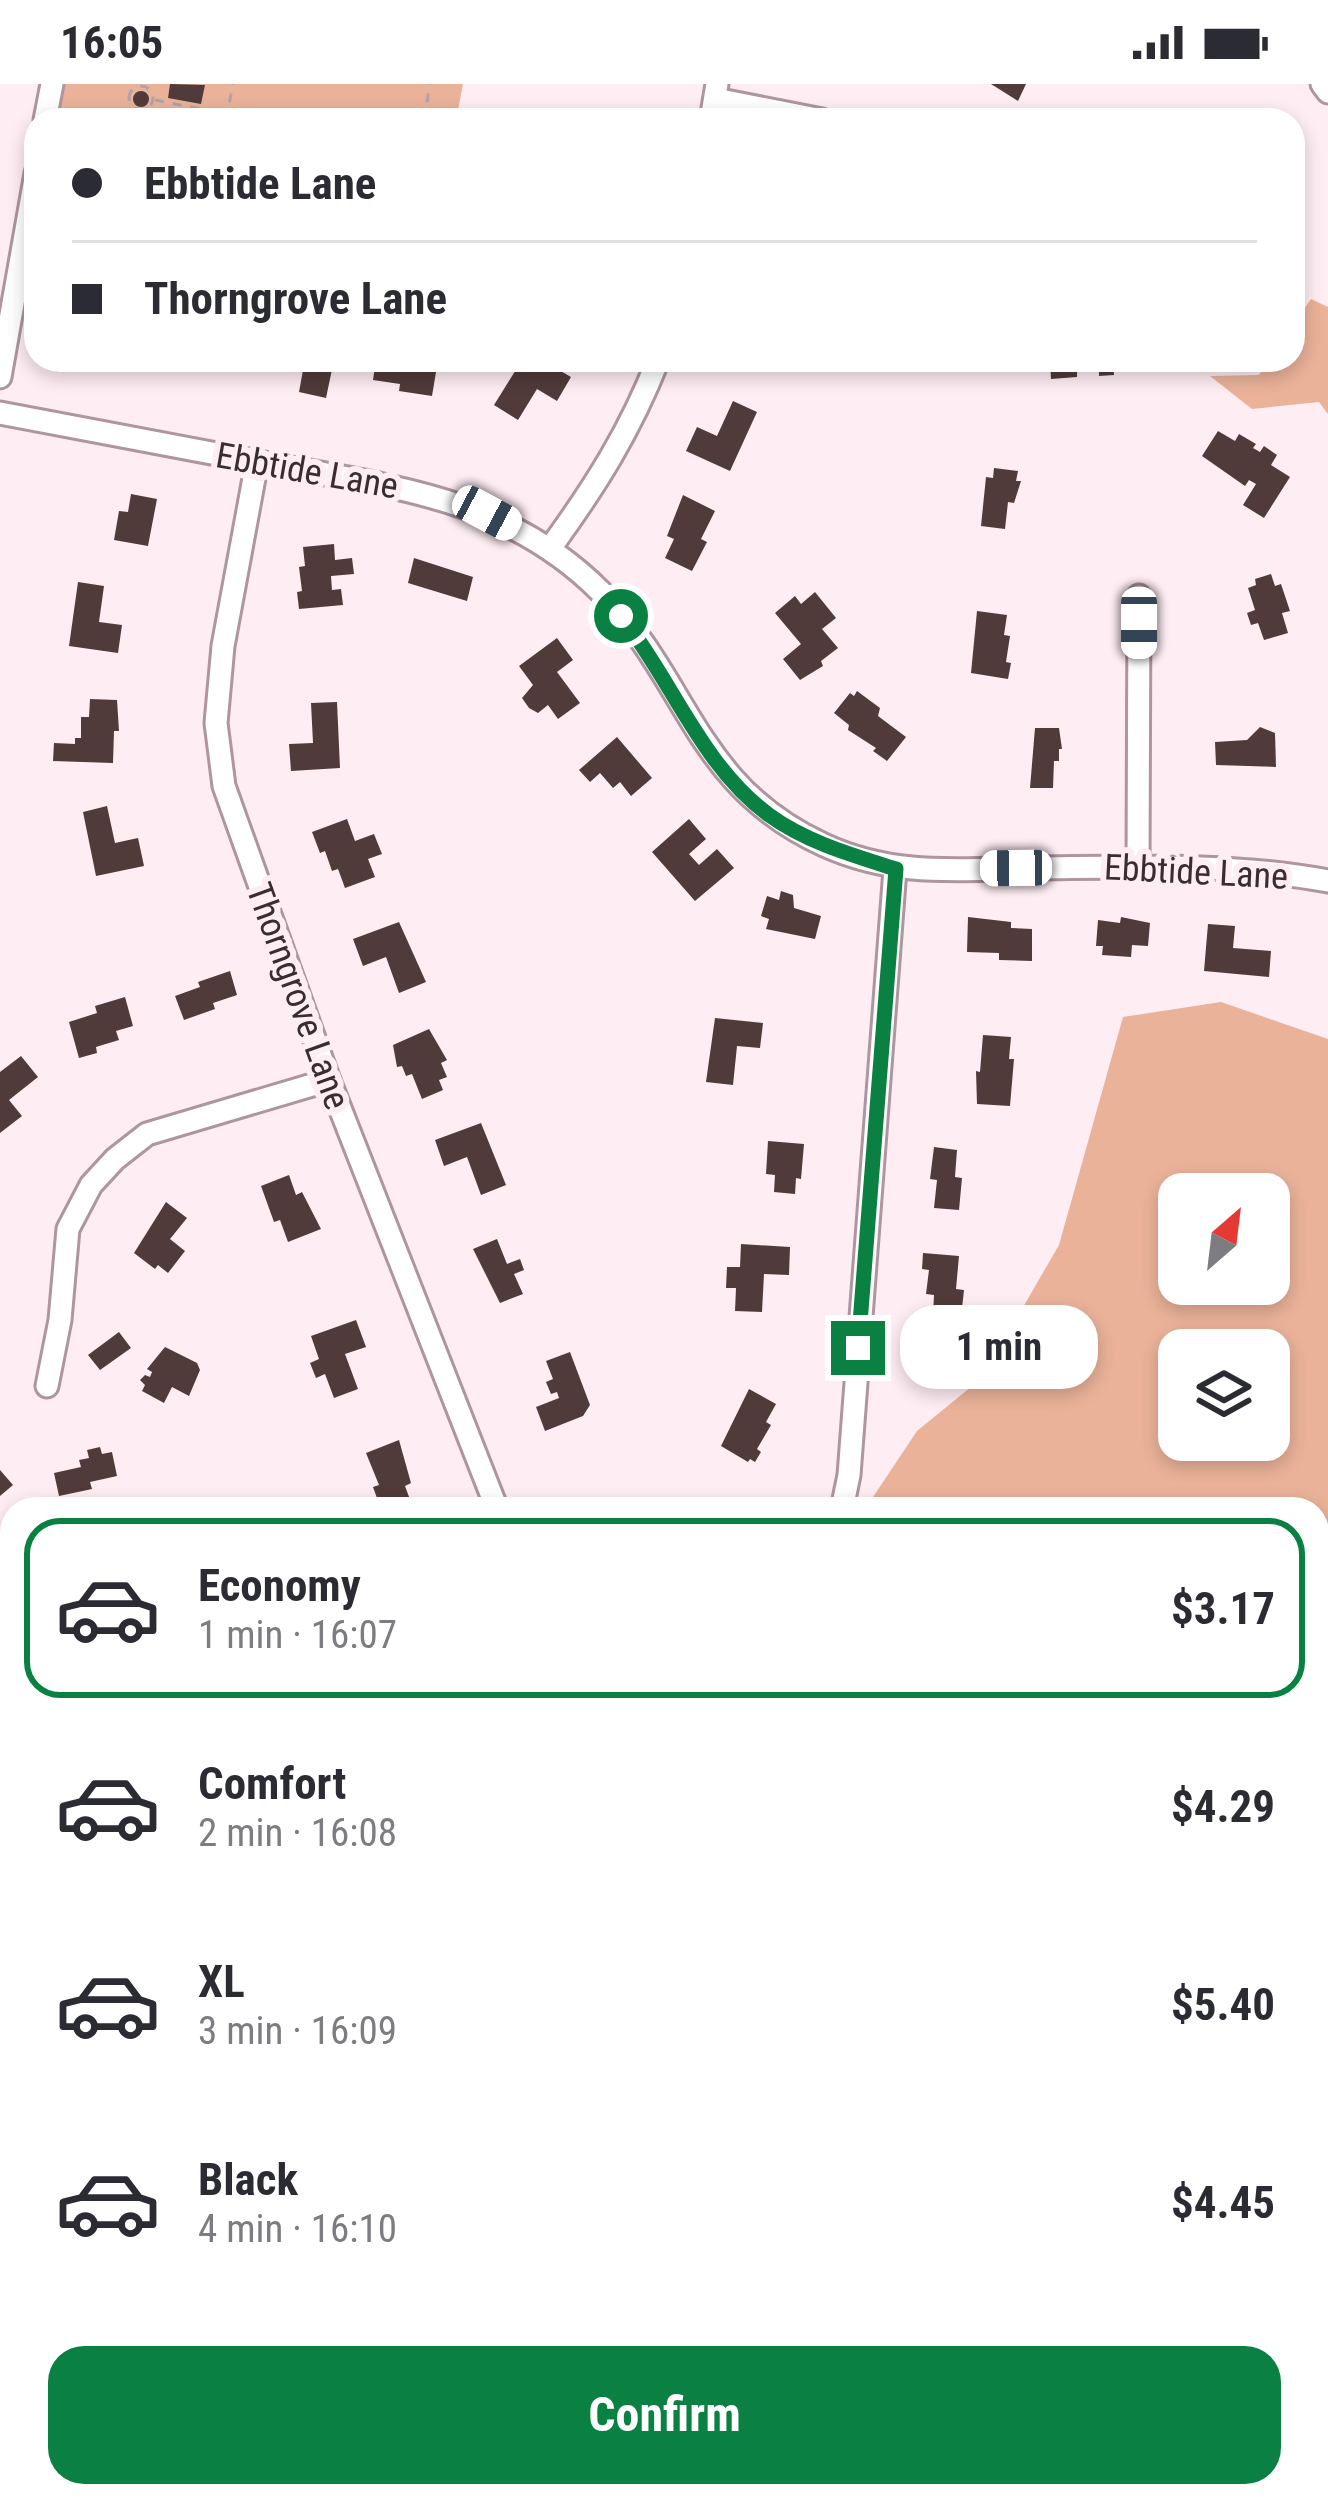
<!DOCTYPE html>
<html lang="en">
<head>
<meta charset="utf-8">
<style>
  :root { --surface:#fff; --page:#f2f2f3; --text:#2b2b33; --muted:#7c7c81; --line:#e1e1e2; --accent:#0b8043 }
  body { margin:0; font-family:"Roboto Condensed",sans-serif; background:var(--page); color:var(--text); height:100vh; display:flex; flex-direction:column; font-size:45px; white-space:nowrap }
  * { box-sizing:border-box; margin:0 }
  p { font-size:39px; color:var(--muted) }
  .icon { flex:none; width:66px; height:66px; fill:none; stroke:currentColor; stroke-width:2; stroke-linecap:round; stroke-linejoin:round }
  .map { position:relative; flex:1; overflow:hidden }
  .details { position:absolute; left:0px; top:1413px; width:1329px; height:1011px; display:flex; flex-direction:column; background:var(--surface); border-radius:36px 36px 0 0; box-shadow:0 6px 18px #0003 }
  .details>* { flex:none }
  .banner { position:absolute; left:24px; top:24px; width:1281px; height:264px; border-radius:36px; box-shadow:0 6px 18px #0003; display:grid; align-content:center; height:264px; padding:0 48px; background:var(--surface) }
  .needle { width:78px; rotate:28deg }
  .tools { position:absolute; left:1158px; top:1089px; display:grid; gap:24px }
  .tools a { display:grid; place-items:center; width:132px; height:132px; border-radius:24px; background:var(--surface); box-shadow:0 6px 18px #0003; font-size:60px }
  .end { position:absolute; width:54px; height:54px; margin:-27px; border:15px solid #0b8043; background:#fff; box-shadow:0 0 0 6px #fff }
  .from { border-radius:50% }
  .bubble { position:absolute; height:84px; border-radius:36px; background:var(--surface); box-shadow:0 6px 18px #0003; font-size:39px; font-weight:700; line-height:84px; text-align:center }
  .car { position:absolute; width:36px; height:72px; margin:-36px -18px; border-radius:15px; box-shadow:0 0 9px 3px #0007; background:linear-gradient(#fff 24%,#345 0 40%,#fff 0 76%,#345 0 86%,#fff 0) }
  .banner b { display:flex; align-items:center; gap:42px; height:114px; font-size:45px }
  .banner b+b { border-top:3px solid var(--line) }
  .banner i { width:30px; height:30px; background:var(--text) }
  ul { padding:21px 0 0; list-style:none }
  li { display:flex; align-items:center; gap:36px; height:180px; margin:0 24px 18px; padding:0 24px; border:6px solid transparent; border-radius:36px }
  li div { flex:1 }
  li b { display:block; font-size:45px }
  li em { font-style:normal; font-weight:700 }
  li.current { border-color:var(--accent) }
  li>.icon { width:108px; height:108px; stroke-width:1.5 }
  .action { display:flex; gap:24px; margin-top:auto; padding:24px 48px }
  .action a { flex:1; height:138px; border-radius:36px; background:var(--accent); color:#fff; font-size:48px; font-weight:700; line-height:138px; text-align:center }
  .status { display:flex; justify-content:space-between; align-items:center; height:84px; padding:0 60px; background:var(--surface); direction:ltr }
  .status svg { height:33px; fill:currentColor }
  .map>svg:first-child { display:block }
</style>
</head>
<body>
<div class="status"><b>16:05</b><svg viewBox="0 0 49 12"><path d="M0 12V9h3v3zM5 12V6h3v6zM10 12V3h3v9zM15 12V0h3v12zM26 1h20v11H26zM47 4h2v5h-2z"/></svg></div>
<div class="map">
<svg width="1328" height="2422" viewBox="0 0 1328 2422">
  <rect width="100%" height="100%" fill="#feedf3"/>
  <!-- green -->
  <path fill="#eab299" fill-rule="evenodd" d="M 59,0 L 463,0 L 456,36 L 52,36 Z
    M 1311,215 L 1328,223 L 1328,330 L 1319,318 L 1252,325 L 1210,292 L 1259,291 L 1269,276 L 1293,276 L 1293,241 Z
    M 1221,918 L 1328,955 L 1328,2422 L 0,2422 L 0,1629 L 12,1624 L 12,2412 L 1317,2412 L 1317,1425 L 865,1425 L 917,1347 L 982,1294 L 1059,1161 L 1123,933 ZM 1179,1110 L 1269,1110 L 1269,1200 L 1179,1200 ZM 1269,1266 L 1269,1356 L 1179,1356 L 1179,1266 Z"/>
  <!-- building -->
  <path fill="#513a3a" d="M 170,0 L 205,1 L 201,20 L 168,14 Z
    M 991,0 L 1026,0 L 1018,17 Z
    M133 15a8 8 0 1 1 16 0a8 8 0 1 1-16 0Z
    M 265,276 L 334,276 L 326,314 L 299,308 L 303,286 Z
    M 376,276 L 438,276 L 432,312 L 399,307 L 400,300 L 373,296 Z
    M 522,276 L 550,276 L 554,279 L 552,282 L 571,293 L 557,317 L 537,305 L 518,336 L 494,321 Z
    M 1050,276 L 1113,276 L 1114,291 L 1099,292 L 1099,286 L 1077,287 L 1077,293 L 1051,295 Z
    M 733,317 L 757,328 L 730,387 L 686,367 L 697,343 L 717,352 Z
    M 1218,347 L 1235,357 L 1239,350 L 1256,360 L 1253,364 L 1260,368 L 1264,362 L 1277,371 L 1271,381 L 1290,393 L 1264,434 L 1243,421 L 1256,400 L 1249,396 L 1245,402 L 1202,372 Z
    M 994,384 L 1018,387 L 1016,397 L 1021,397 L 1014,419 L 1008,418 L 1005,445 L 981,442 L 986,393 L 993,394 Z
    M 131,410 L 157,415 L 148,462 L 114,456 L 119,427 L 128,428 Z
    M 683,411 L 715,427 L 701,455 L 707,458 L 692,487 L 665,474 L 674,455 L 667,452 Z
    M 334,460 L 335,476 L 352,474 L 354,490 L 331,492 L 332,506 L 341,505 L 343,521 L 299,525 L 297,508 L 302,507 L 299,483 L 305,482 L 303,463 Z
    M 414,474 L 473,493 L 467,517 L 408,499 Z
    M 1271,490 L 1275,502 L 1281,500 L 1290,527 L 1282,529 L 1288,549 L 1264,556 L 1258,539 L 1251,541 L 1247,529 L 1255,526 L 1248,504 L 1256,501 L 1255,495 Z
    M 78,498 L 104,502 L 99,538 L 122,541 L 118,569 L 69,562 Z
    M 815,508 L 836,534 L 822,545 L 838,564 L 821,577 L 823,582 L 800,596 L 783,575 L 801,560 L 775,529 L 795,512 L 801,520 Z
    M 977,527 L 1007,531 L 1004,551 L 1010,552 L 1006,578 L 1011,579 L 1008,595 L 971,589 Z
    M 557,554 L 573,576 L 557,588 L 580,619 L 558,635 L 548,621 L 538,629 L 529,624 L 522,614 L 533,601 L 519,582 Z
    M 857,607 L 880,624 L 878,632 L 906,653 L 887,677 L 873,667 L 876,664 L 848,646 L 849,641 L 834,629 L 850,609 L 854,612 Z
    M 90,615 L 117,616 L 119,647 L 114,647 L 113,679 L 53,677 L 54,659 L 75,660 L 75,654 L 81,654 L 81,633 L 89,633 Z
    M 337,618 L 340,684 L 291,687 L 289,660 L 313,659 L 311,619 Z
    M 1260,643 L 1275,649 L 1276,683 L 1216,681 L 1215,658 L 1247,656 Z
    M 1035,644 L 1059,644 L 1062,665 L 1059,665 L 1059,677 L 1054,677 L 1053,704 L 1030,704 Z
    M 617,653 L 652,694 L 631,712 L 620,698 L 613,704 L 600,689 L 590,698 L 579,686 Z
    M 107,722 L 115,759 L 138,754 L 144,782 L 96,792 L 83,728 Z
    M 347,735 L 355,757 L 374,750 L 382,770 L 368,775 L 375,793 L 345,804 L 338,785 L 332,787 L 325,767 L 320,769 L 312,748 Z
    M 689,735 L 706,755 L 689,770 L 699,781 L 717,765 L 734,784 L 695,817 L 652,768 Z
    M 781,807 L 793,811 L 794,824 L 821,832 L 815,855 L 766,845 L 769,835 L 761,832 L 767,812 L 779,816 Z
    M 968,833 L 1011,838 L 1011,844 L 1032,845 L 1032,877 L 999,876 L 999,869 L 967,868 Z
    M 1121,833 L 1150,839 L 1148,862 L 1132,861 L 1131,873 L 1102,871 L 1103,862 L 1096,862 L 1098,836 L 1120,839 Z
    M 399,838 L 426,898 L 399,909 L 386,873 L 363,882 L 353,855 Z
    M 1208,840 L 1235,842 L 1233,864 L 1271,867 L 1269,893 L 1204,887 Z
    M 230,887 L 237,911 L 213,919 L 215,925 L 184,936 L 175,912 L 200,903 L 198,898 Z
    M 125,913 L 133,942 L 116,947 L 119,956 L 96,963 L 97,969 L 79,974 L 69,938 L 97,929 L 95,922 Z
    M 715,934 L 763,939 L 760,964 L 737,962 L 733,1001 L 706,998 Z
    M 429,945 L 447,976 L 441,979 L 447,993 L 439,996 L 443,1006 L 422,1015 L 412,990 L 406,992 L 402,982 L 397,983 L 393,961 Z
    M 983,951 L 1011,953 L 1009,975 L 1014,975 L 1010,1022 L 977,1020 L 976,987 L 980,988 Z
    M 21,972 L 38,993 L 9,1016 L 22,1032 L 0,1049 L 0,988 Z
    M 481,1039 L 506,1101 L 481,1111 L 467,1073 L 444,1082 L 435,1056 Z
    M 768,1057 L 804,1060 L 801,1095 L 796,1094 L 795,1110 L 774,1108 L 775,1091 L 766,1090 Z
    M 934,1063 L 957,1066 L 955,1093 L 962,1094 L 959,1126 L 934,1124 L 937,1096 L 930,1095 Z
    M 289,1091 L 296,1111 L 302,1108 L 321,1145 L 288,1158 L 280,1136 L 274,1138 L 261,1102 Z
    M 166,1118 L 187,1134 L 170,1155 L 185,1167 L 168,1189 L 158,1181 L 155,1185 L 134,1169 Z
    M 497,1155 L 507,1180 L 520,1175 L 524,1186 L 514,1190 L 523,1210 L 500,1219 L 473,1165 Z
    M 741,1160 L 790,1163 L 789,1191 L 764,1190 L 762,1228 L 735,1227 L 736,1204 L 726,1204 L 727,1183 L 740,1183 Z
    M 923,1169 L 959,1172 L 956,1205 L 964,1206 L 961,1234 L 933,1232 L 934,1211 L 926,1210 L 929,1186 L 922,1185 Z
    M 356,1236 L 366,1263 L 345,1270 L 358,1305 L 334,1314 L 325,1290 L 316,1294 L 310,1279 L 319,1275 L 311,1252 Z
    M 119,1248 L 131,1264 L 100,1286 L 88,1271 Z
    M 165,1263 L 197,1279 L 200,1286 L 189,1312 L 172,1303 L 164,1319 L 142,1307 L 145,1301 L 140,1296 L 145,1291 L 150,1293 L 152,1288 L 147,1285 Z
    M 570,1268 L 590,1321 L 583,1332 L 545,1347 L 536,1323 L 559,1314 L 557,1308 L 551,1310 L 546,1298 L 553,1295 L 546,1277 Z
    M 749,1305 L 776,1320 L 766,1338 L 771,1341 L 757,1365 L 761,1368 L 755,1378 L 750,1375 L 748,1378 L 721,1362 Z
    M 399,1356 L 411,1399 L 405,1402 L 412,1421 L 381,1425 L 373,1403 L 379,1401 L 366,1369 Z
    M 100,1363 L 102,1370 L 112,1368 L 117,1392 L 90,1398 L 92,1405 L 59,1412 L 54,1389 L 81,1383 L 79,1376 L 89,1374 L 87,1366 Z
    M 0,1386 L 13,1401 L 0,1412 Z
    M 606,1416 L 615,1421 L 617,1417 L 635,1425 L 602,1425 Z"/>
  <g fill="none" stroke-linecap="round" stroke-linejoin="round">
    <!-- minor casing -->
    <g stroke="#ae959e" stroke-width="27">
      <path id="minor" d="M 1322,0 L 1328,8
        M 715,15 L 822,36
        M 45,36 L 52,0
        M 711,36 L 717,0
        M 0,293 L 36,89
        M 0,329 C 86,345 172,362 259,378 C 385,402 504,411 600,507 C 689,596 694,702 824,761 C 896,794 961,785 1038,784 C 1133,783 1234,779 1328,797
        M 257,378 L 223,562 L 216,639 L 224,702 L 329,996 L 497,1425
        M 551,463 C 596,401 630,347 658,276
        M 1138,783 L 1139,512
        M 47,1302 L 60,1236 L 68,1145 L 91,1101 L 115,1075 L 147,1050 L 329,996
        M 842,1425 L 849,1391 L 895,785"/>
    </g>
    <!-- path -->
    <path stroke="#b1a3a8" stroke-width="3" stroke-dasharray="9 9" stroke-linecap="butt" d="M129 14a12 12 0 1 1 24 0a12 12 0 1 1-24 0Z
      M 155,16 L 227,30
      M 226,36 L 233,0
      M 424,36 L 430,0
      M 0,1901 L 12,1892
      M 1317,2211 L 1328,2212
      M 0,2386 L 12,2388
      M 122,2412 L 134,2422
      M 108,2422 L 111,2412
      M 204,2422 L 269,2412"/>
    <!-- minor -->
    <use href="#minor" stroke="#fff" stroke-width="21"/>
  </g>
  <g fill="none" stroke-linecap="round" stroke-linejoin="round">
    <!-- route -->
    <path stroke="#0b8043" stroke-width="15" d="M 621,532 C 672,596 701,681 769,731 C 806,758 852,771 896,785 L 858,1264"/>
  </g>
  <g text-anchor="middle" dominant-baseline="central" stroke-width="12" stroke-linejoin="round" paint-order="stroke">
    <!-- street labels -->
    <g font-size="36" fill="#382e32" stroke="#feedf3">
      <text transform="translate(307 387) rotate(10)">Ebbtide Lane</text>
      <text transform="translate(1196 788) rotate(3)">Ebbtide Lane</text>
      <text transform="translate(298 912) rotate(70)">Thorngrove Lane</text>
    </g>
  </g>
</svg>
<div class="tools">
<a><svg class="needle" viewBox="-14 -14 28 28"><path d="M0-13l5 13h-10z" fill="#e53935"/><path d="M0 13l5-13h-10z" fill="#7c7c81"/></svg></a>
<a><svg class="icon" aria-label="layers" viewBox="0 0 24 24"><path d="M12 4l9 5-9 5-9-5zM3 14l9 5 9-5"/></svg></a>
</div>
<i class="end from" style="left:621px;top:532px"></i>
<i class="end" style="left:858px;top:1264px"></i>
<div class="bubble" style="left:900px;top:1221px;width:198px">1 min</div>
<i class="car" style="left:487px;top:429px;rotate:118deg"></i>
<i class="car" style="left:1139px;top:539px;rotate:180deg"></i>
<i class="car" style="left:1016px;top:784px;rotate:269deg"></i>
<div class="banner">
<b><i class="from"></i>Ebbtide Lane</b>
<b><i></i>Thorngrove Lane</b>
</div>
<section class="details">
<ul>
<li class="current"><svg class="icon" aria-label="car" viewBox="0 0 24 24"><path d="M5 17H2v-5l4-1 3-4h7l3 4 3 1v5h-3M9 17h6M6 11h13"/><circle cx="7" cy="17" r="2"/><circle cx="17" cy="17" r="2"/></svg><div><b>Economy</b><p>1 min · 16:07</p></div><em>$3.17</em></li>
<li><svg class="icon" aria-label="car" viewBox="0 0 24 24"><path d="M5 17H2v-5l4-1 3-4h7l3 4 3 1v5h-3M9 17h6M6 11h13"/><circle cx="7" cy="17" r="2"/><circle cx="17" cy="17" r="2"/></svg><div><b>Comfort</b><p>2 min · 16:08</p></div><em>$4.29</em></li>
<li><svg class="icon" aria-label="car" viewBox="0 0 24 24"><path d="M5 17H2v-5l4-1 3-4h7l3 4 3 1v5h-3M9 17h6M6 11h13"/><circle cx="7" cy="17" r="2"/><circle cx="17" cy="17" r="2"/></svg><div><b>XL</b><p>3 min · 16:09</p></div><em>$5.40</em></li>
<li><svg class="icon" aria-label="car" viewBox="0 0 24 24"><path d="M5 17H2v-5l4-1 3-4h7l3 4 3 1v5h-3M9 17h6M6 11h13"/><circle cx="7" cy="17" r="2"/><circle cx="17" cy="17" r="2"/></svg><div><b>Black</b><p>4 min · 16:10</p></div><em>$4.45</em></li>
</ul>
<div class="action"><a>Confirm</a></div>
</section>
</div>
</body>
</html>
